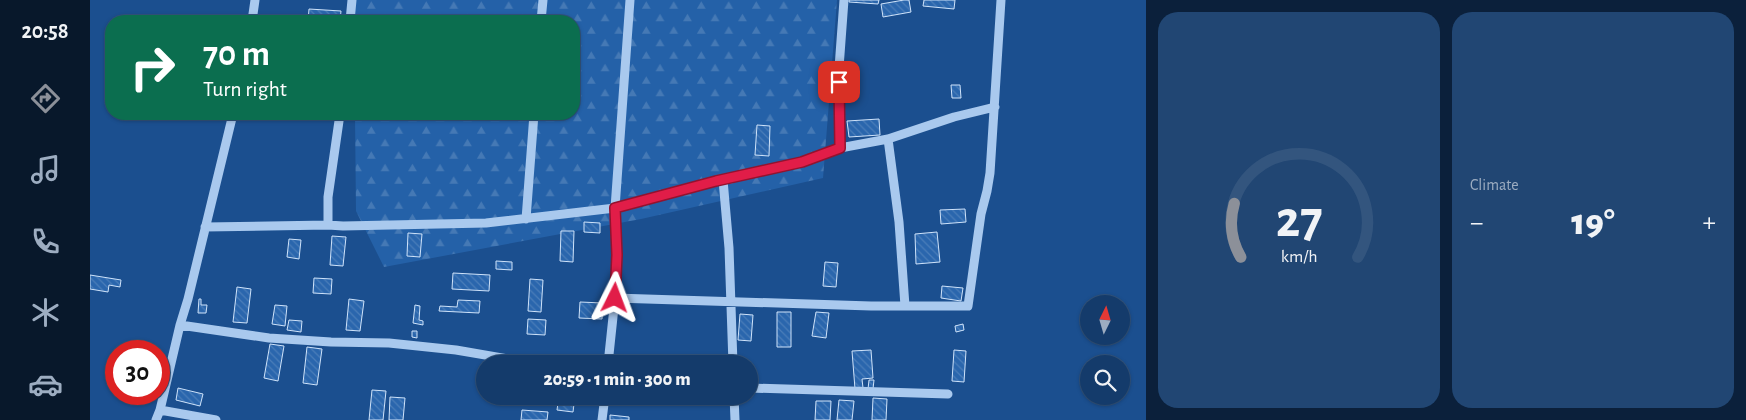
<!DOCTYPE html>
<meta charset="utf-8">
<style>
:root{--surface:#143b6b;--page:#214673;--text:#f1f3f6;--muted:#9dadc1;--line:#33557e;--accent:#8c9099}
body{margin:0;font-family:"Alegreya Sans",sans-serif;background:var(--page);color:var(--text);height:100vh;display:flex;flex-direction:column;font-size:19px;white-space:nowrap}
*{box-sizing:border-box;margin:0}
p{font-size:16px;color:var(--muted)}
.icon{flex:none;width:28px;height:28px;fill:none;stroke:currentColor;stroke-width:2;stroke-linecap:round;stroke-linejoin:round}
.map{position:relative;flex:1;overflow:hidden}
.details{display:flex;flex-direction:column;gap:12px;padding:12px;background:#0b203b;width:600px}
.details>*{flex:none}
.top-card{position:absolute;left:15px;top:15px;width:475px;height:105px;border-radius:20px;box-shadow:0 1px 4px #0004,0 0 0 1px var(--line);background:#0b6e4f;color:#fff;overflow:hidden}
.needle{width:32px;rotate:5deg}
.buttons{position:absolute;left:990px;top:295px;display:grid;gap:10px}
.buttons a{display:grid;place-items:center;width:50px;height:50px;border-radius:50%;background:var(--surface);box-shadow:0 1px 4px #0004,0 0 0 1px var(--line);font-size:25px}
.speed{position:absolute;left:15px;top:340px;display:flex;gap:10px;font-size:25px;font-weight:700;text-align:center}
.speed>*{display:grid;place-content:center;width:65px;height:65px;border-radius:50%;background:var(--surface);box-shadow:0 1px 4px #0004,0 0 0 1px var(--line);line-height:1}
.speed .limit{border:8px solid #d22;background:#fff;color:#111}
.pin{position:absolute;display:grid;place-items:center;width:42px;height:42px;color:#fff;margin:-21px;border-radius:10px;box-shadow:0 2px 8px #0006}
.me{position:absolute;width:55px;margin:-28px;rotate:3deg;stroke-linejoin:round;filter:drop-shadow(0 0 4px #0008)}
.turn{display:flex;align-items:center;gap:18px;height:105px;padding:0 15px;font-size:22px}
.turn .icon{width:65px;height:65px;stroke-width:2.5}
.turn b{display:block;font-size:35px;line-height:42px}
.big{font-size:38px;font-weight:800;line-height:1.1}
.details .card{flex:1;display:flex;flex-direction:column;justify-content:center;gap:8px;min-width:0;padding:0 18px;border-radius:20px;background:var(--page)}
.details .dial{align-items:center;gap:0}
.dial svg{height:130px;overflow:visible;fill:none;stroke:var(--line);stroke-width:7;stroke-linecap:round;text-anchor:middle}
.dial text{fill:var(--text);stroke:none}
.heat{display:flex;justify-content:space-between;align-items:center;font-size:28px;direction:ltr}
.details .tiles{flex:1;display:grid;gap:12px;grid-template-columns:repeat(2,1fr)}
.trip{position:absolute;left:386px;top:355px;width:282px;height:50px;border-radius:25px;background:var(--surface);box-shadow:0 1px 4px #0004,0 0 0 1px var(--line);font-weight:800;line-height:50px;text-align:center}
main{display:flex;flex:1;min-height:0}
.dock{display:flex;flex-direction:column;width:90px;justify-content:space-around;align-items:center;background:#08182b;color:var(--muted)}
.dock .icon{width:35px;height:35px}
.dock .selected{color:var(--accent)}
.dock b{font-size:22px;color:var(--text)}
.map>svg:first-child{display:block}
.forest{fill:url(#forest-firs)}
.building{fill:url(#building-back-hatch);stroke:#cfe3fa}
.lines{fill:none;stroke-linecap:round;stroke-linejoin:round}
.minor{stroke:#a9c9ee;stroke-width:9}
.route-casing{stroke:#92132f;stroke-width:12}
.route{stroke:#e11d48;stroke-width:9}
</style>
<main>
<nav class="dock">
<b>20:58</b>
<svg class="icon selected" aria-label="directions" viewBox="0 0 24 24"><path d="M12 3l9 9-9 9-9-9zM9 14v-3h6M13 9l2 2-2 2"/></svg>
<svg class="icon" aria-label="music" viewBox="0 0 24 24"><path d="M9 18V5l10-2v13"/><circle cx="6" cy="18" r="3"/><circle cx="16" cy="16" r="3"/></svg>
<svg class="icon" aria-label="phone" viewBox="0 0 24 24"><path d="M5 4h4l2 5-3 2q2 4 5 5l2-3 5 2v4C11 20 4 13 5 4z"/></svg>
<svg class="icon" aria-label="climate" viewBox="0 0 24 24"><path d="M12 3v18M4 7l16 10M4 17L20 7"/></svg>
<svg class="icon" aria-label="car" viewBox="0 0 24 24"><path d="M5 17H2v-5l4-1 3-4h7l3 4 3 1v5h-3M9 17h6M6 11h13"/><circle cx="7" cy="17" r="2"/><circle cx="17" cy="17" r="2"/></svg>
</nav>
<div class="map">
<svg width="1056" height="420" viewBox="0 0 1056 420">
<defs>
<pattern id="forest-firs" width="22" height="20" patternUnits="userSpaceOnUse" patternTransform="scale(1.25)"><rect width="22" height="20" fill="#2461a8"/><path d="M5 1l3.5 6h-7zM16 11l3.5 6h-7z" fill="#4579b5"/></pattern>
<pattern id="building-back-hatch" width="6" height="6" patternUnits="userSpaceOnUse" patternTransform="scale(1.25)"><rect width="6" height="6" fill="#2a66ad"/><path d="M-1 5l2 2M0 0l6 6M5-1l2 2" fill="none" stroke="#4a7db9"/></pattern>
</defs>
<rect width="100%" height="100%" fill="#1b4f8f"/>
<path class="forest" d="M263,0H747L733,178L551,219L294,267L266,211L265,114H484V21H264Z"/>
<path class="building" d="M759,0H789L788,4L759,2Z
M814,0H819L821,12L793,17L791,4Z
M834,0H865L864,9L833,6Z
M219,9L251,11L250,21H218Z
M861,85H870L871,98H862Z
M789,119L790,135L759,137L757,121Z
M667,125L680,126L679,156L665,155Z
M875,209L876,222L851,224L850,210Z
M494,222L510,223V233L494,232Z
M471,231H484L483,262L470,261Z
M847,232L850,262L826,264L825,234Z
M318,233L332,234L330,257L317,256Z
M242,236L256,237L253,266L240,265Z
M199,239L211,240L209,259L197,257Z
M406,261L422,262V270L406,269Z
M735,262L748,263L746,287L733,286Z
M363,273L400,275L399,291L362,289Z
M0,275L31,280L30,287L19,285L18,292L0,289Z
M224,278L242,279L241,294L223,293Z
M440,279L453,280L451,312L438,311Z
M852,286L873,288L871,301L851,298Z
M147,287L161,289L157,323L143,322Z
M109,299H111V305H117L116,313H108Z
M259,299L274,301L270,331L256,330Z
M368,300L390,301L389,313L349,311L350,306L367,307Z
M490,302L513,303L512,319L489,318Z
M185,305L197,306L195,326L182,324Z
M325,305L330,306L329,320L333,321V325L323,323Z
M687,312H701V347H687Z
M726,312L739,313L736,338L722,336Z
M650,314L663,315L661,341L648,340Z
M438,319L456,320L455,335L437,334Z
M199,320L212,321L211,332L197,330Z
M873,324L874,330L866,332L865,326Z
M322,331H327V338L322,337Z
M180,344L194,346L188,381L174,378Z
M217,347L232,349L227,385L213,383Z
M781,350L783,378L772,379L773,388L765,389L762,351Z
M864,350L876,351L874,382L862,381Z
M394,370L395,396L406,397L393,396Z
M779,380H784L783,389H778Z
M88,388L113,394L110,406L86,400Z
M282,390L296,391L293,420H279Z
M429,396H444L443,402L428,400Z
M469,396H485L483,412L467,410Z
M300,397L315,398L313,420H299Z
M783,398L797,399L796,420H782Z
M749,400L764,401L762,420H747Z
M726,401H741L740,420H725Z
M432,410L458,412L457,420H431Z
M520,415L539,417V420H520Z"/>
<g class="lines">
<path class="minor" d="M162,21L165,0
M260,21L262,0
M451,21L453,0
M250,114L238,197V225L253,226L396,223L525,208L626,181L712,162L750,148L749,68L754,0
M798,139L809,222L815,306
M750,148L798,139L864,117L905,107
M633,180L639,248L643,364
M436,219L444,114
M115,227L238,225
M525,298L781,306H878L891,214L897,191L900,173L911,0
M90,325L179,338L241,342L299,343L366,350L448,364
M518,364L525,298L527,255L525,208L540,0
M660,388L858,394
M644,396L645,420
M70,410L126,420
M66,420L70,410L90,325L98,299L143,114
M512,420L515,396"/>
</g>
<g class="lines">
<g class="route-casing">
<path id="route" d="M525,298L527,255L525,208L626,181L712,162L750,148L749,82"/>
</g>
<use href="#route" class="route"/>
</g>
</svg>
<div class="buttons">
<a><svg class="needle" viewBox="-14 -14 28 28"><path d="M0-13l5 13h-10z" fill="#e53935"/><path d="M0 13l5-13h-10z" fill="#9dadc1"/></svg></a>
<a><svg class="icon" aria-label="search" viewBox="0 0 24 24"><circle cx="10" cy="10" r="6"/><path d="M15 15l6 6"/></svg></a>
</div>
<div class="speed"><div class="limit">30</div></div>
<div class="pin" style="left:749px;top:82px;background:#d93025"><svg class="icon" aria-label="arrive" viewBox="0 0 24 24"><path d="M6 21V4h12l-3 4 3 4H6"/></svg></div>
<svg class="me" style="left:525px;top:298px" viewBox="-20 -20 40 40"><path d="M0-17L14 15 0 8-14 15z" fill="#e11d48" stroke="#fff" stroke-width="4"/></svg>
<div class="trip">20:59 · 1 min · 300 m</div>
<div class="top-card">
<div class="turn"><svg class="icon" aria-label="right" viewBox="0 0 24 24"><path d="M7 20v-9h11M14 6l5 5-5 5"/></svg><div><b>70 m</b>Turn right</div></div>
</div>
</div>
<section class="details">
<div class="tiles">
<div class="card dial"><svg viewBox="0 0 100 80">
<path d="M14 69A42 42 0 1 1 86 69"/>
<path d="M14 69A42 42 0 0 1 10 36" stroke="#8c9099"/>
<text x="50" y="56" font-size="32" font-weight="700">27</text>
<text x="50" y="72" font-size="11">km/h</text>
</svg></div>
<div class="card"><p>Climate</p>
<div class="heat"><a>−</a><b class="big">19°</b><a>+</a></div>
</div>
</div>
</section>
</main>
